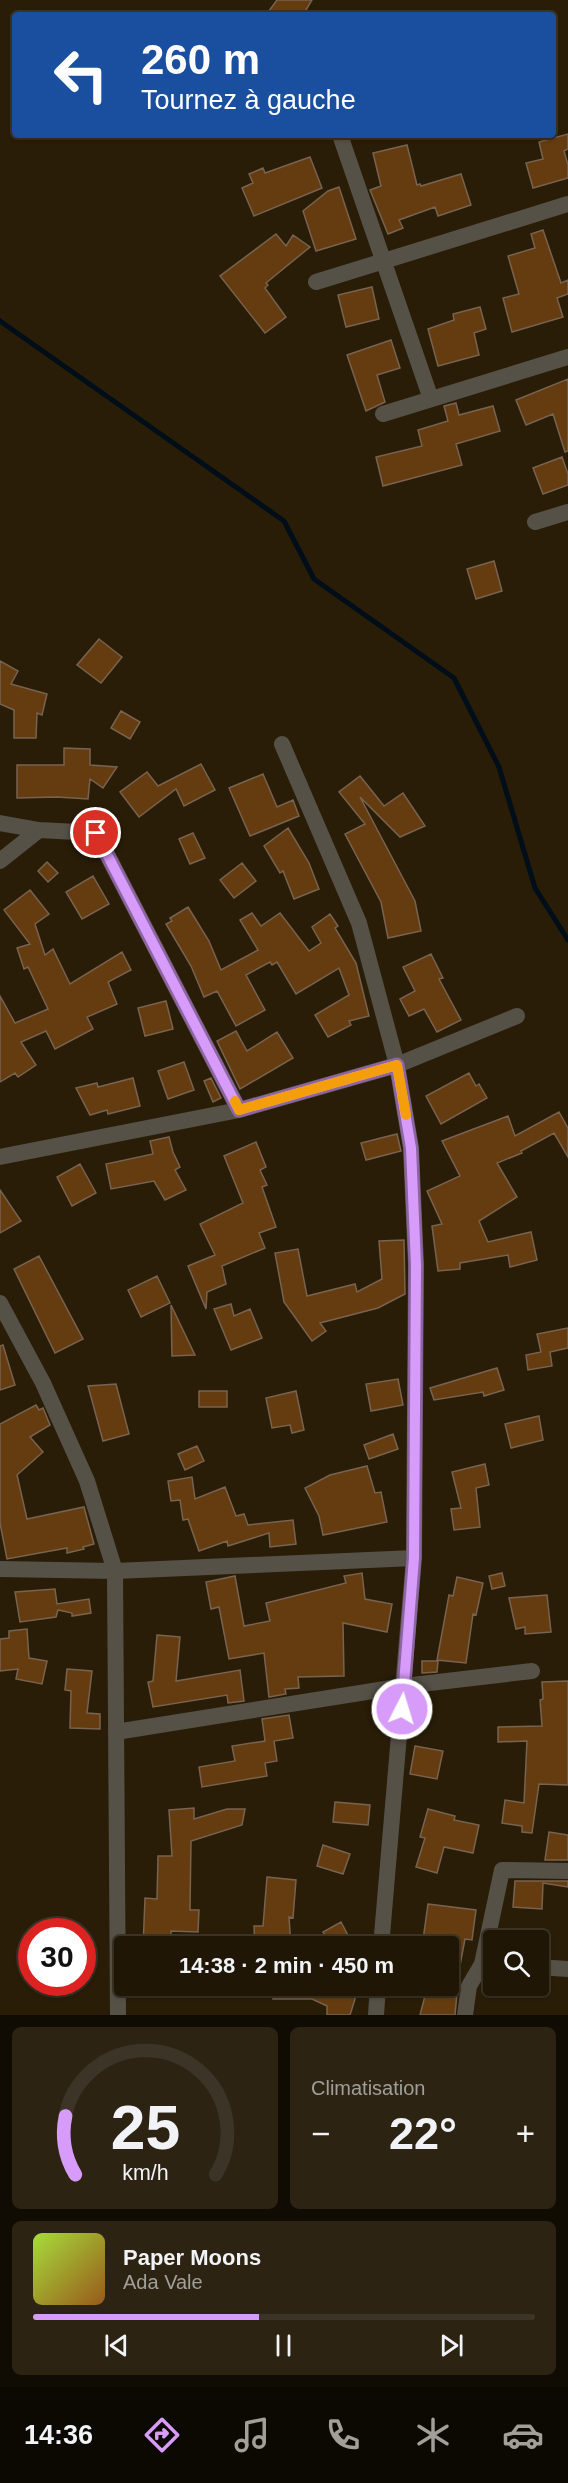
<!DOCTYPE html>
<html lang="fr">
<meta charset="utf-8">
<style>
:root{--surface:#1f1605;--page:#2c2313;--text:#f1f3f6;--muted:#a19f9a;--line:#3c3527;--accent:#d79bf9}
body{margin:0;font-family:Helvetica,sans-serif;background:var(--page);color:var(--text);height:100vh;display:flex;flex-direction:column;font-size:22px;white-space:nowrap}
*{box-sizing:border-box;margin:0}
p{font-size:20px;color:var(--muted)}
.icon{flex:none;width:33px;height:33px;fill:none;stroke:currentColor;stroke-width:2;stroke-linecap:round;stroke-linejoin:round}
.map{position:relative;height:2015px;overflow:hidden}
.details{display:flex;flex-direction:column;gap:12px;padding:12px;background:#110c03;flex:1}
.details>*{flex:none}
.guide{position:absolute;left:12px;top:12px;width:544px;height:126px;border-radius:6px;box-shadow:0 2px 4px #0004,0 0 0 2px var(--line);background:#1a4fa0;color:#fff;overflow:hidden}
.buttons{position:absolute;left:483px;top:1930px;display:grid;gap:12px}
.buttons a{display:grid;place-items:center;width:66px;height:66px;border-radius:6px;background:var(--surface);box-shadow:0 2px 4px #0004,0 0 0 2px var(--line);font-size:30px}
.speed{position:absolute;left:18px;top:1918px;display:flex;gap:12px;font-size:30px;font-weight:700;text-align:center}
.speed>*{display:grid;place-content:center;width:78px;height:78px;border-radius:50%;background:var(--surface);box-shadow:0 2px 4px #0004,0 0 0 2px var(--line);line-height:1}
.speed .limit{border:9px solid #d22;background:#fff;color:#111}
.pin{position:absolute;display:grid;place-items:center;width:51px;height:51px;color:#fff;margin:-26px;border:3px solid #fff;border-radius:50%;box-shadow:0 2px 6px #0007}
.me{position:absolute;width:66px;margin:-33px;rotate:5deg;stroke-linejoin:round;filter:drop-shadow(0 0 4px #0008)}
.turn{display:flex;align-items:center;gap:21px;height:126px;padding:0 30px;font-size:27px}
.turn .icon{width:78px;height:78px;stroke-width:2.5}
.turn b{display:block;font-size:42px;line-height:51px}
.big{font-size:45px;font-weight:700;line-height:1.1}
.details .widget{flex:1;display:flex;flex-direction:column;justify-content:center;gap:9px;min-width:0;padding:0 21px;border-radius:9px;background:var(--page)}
.details .dial{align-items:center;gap:0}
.dial svg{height:156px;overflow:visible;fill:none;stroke:var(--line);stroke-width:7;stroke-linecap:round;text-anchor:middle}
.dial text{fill:var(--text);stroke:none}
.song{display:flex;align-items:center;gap:18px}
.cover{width:72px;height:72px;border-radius:9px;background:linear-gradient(135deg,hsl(80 70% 55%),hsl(30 70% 35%))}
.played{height:6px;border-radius:3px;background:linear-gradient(90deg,var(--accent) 45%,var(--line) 45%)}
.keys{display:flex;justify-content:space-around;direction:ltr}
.heat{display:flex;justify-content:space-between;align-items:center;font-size:33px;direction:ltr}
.details .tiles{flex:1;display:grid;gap:12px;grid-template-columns:1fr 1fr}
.widget:last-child{grid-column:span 2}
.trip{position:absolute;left:114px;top:1936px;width:345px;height:60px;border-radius:6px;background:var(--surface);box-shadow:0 2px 4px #0004,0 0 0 2px var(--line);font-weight:700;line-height:60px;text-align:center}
.tab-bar{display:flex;height:96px;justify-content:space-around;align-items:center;background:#0c0902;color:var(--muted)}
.tab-bar .icon{width:42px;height:42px}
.tab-bar .current{color:var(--accent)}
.tab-bar b{font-size:27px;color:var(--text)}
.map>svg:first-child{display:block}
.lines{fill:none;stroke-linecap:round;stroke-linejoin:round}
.stream{stroke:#000e19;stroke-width:5}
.building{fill:#653c10;stroke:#786250;stroke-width:1.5}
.minor{stroke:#565147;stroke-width:16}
.route-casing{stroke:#8c65a2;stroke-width:15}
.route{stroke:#d79bf9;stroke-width:10}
.slow{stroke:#f59e0b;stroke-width:10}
</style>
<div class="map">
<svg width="568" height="2015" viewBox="0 0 568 2015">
<rect width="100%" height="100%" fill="#291d07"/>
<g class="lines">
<path class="stream" d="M0,321L284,521L314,579L454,678L499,767L535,888L568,940"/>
</g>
<path class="building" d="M277,0H312L303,15H266Z
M568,134V149L564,151L568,165V178L533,188L526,163L543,159L539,142Z
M407,145L417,185L420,184L421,186L461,174L471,205L438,216L435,207L399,220L403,228L388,234L370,190L381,186L373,153Z
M310,157L322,188L254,216L242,188L253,183L249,174L263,168L265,173Z
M339,187L356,239L316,251L303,211L328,191Z
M543,230L561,283L568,280V294L557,298L563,317L512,332L503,298L519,294L508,256L535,248L531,234Z
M276,234L286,246L293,235L310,247L266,283L268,285L265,288L286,317L265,333L220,276Z
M372,287L379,319L346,327L338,295Z
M480,307L486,329L474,333L479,355L438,366L428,329L454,320L453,314Z
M391,340L400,368L377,375L385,402L366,411L347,355Z
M568,379V451L565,452L553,414L526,425L516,400Z
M456,403L459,415L493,406L500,431L456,444L462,465L383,486L376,457L422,446L418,430L448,421L444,406Z
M562,457L568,474V485L543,494L533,468Z
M494,561L502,591L476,599L467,569Z
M99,639L122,657L101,683L77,665Z
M0,661L18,671L11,684L47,694L42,715L37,713L36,738H14V710L0,704Z
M121,711L140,722L130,739L111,728Z
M64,748L90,749V765L117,767L103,788L90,779L88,799L57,797L17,798V765H64Z
M201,764L215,790L184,806L176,789L139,817L120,792L147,772L158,786Z
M263,774L277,807L293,800L299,816L250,836L229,788Z
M360,776L384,806L403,793L425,826L400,837L360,797L415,901L421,931L388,938L381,902L345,834L365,824L339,792Z
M288,828L309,863L319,889L294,899L283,871L280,873L264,846Z
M193,833L205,858L190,864L179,839Z
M47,862L58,873L48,882L38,871Z
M242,863L256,881L234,898L220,880Z
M93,876L109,904L82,919L66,892Z
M30,890L49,914L35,924L45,955L53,949L70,984L122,952L131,970L108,982L117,1004L87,1017L93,1029L55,1049L46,1031L21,1042L36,1065L18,1077L15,1073L0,1082V996L15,1023L48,1009L28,967L24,969L17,948L30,944L4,910Z
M188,907L209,941L221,970L258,950L240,920L252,913L261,926L280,913L309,951L321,943L312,927L330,914L338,926L335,928L356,963L369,1016L349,1021L351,1025L328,1037L315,1015L349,995L339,968L296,994L277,962L272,965L270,962L246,975L265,1010L236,1026L217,991L204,997L191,966L166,924L172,921L170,918Z
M431,954L443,978L439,979L461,1020L437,1032L424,1009L409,1016L400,999L415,991L403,967Z
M166,1001L173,1029L145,1036L138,1008Z
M236,1031L247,1051L277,1032L293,1058L240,1089L217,1041Z
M184,1062L194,1090L168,1099L158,1071Z
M469,1073L476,1086L479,1084L487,1098L441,1124L426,1096Z
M133,1078L140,1106L108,1114L107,1110L90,1115L76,1088L97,1083L98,1087Z
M211,1078L221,1098L213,1102L204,1081Z
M559,1112L568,1128V1157L554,1133L521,1151L522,1153L497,1163L517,1197L479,1221L488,1242L531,1232L537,1260L510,1267L508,1255L460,1263V1269L438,1271L432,1226L442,1224L427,1191L460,1176L442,1141L508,1116L515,1136Z
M397,1134L401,1151L366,1160L361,1143Z
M169,1137L173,1152L180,1167L175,1170L186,1190L165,1200L154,1181L111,1189L106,1164L153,1154L150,1141Z
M256,1142L266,1167L260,1170L267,1185L262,1187L276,1227L259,1233L265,1248L222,1266L226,1284L207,1292L206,1309L188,1266L215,1255L200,1224L243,1203L224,1156Z
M80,1164L96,1193L72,1206L57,1177Z
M0,1190L21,1221L0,1233Z
M404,1240L405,1294L378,1308L320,1323L326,1331L312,1341L284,1302L275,1253L298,1249L307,1296L355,1284L357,1292L382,1279L379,1241Z
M39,1256L83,1339L55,1353L14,1269Z
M157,1276L170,1303L141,1317L128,1290Z
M231,1304L234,1316L250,1309L262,1338L231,1350L214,1309Z
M171,1305L195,1355L172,1356Z
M568,1328V1348L550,1352L552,1366L528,1370L526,1355L541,1352L537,1334Z
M3,1345L15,1385L0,1390V1346Z
M497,1368L504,1390L484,1396L483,1392L434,1400L430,1388Z
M398,1379L403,1405L371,1411L366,1384Z
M116,1384L129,1434L103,1441L88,1386Z
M199,1391H227V1407H199Z
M296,1391L304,1430L292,1433L290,1425L272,1428L266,1398Z
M36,1405L39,1410L43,1408L50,1425L30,1437L43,1452L17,1475L27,1519L84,1507L94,1544L83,1547L84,1549L67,1553V1548L7,1559L0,1523V1424Z
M539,1416L543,1440L511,1448L505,1424Z
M393,1434L398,1449L369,1459L364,1445Z
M197,1446L204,1461L185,1470L178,1454Z
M485,1464L489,1485L476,1488L480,1527L454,1530L451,1509L461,1508L452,1472Z
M367,1466L375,1493L381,1492L387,1522L323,1535L319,1516L305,1488L330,1475Z
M192,1477L195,1499L225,1487L236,1516L244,1514L248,1525L293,1520L296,1544L270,1547L269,1533L228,1546L227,1541L199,1551L188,1519L183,1520L180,1500L171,1501L168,1481Z
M362,1573L365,1599L392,1604L387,1632L343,1623L344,1676L298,1677L299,1688L285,1689L286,1694L269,1697L264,1653L229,1659L219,1607L211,1609L206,1582L235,1576L244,1626L270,1621L266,1603L346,1583L344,1576Z
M502,1573L505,1586L492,1589L489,1576Z
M457,1577L483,1583L476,1615L473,1614L466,1663L437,1660L449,1595L453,1596Z
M55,1589L57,1604L89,1599L91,1613L72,1616V1613L58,1610L56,1617L20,1622L15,1592Z
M547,1595L551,1632L525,1634V1627L516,1629L509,1598Z
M27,1629L29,1658L47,1661L42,1684L16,1679L18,1669L0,1671V1639L9,1638V1631Z
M157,1635L180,1637L176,1681L240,1670L244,1701L228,1703L227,1695L153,1707L148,1682L153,1681Z
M422,1661H438L437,1672L422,1673Z
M67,1669L92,1671L87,1713L100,1714V1729L70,1728L71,1691L65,1690Z
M568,1681V1785L539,1784L532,1833L522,1832V1826L502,1823L505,1800L524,1803L527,1741L498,1742V1727L542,1726L540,1700L543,1699L542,1682Z
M289,1715L293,1738L274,1741L277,1761L265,1763L267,1776L202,1787L199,1767L235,1761L232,1746L265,1741L262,1719Z
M415,1746L443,1751L437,1779L410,1774Z
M335,1802L370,1805L368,1825L333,1822Z
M194,1808V1819L227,1809H245L242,1825L191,1841L190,1910H199L198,1932L171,1931V1947H143L145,1898L157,1899L158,1856H172L169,1810Z
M428,1809L455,1816L454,1820L479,1825L473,1853L444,1847L437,1873L416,1867L425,1838L420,1837Z
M549,1832L568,1835V1860H545Z
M323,1845L350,1854L343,1874L317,1866Z
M267,1877L296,1880L293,1918L289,1917L291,1947H255L254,1926H263Z
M515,1881H568V1887L543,1883L542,1909L513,1907Z
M428,1904L476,1910L472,1940L465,1939L456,1986H457V1993L455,2015H420L427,1988L440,1991V1986H448V1947H422Z
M341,1922L351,1941L341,1947H332L323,1932Z
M273,1986H347L353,1992L355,1999L350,2015H327V2006L312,1999H273Z"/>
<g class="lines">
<path class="minor" d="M340,135L431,399
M316,282L568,204
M383,414L568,357
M535,522L568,512
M282,744L359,923L397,1065L411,1148L416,1265L414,1558L381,1947
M0,823L39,830L96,833L239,1110
M0,861L39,830
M0,1157L239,1110L397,1065L517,1016
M0,1303L43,1383L87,1481L115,1571L118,2015
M0,1569L115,1571L414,1558
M116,1732L404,1686L532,1671
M482,1964L502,1870L568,1871
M538,1967L568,1969
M376,2015L378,1986
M465,2015L469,1986L482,1964H492"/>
</g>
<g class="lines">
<g class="route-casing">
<path id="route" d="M96,833L239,1110L397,1065L411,1148L416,1265L414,1558L402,1709"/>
</g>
<use href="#route" class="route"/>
<path class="slow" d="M235,1101L239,1110L397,1065L406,1115"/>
</g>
</svg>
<div class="buttons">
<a><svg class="icon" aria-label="search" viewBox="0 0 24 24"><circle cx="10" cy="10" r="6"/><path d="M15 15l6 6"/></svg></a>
</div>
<div class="speed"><div class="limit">30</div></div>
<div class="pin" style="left:96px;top:833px;background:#d93025"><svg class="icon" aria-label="arrive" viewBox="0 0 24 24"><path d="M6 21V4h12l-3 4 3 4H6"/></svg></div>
<svg class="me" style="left:402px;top:1709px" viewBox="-20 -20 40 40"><circle r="17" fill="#d79bf9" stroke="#fff" stroke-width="3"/><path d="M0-11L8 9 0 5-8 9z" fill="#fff"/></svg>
<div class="trip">14:38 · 2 min · 450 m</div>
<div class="guide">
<div class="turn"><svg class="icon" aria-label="left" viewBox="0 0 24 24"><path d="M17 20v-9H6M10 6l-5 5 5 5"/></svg><div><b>260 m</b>Tournez à gauche</div></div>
</div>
</div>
<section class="details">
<div class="tiles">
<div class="widget dial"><svg viewBox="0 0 100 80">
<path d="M14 69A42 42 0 1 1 86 69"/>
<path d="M14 69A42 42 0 0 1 9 39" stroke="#d79bf9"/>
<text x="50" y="56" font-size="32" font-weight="700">25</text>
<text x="50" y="72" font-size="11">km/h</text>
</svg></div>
<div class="widget"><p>Climatisation</p>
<div class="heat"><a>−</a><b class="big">22°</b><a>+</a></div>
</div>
<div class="widget">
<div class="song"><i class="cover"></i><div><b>Paper Moons</b><p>Ada Vale</p></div></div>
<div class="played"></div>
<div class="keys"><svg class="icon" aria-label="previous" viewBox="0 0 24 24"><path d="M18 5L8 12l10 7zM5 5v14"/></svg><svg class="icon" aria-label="pause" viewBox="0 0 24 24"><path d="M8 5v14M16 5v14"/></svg><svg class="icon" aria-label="next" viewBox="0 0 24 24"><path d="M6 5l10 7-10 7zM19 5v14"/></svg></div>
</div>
</div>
</section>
<nav class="tab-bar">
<b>14:36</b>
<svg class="icon current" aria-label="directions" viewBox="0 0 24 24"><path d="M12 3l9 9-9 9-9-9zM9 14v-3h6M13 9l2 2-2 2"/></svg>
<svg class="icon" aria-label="music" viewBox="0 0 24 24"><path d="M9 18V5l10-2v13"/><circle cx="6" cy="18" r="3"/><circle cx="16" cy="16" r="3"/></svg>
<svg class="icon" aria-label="phone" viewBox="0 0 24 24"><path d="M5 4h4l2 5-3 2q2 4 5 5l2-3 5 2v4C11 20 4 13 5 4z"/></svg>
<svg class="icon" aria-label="climate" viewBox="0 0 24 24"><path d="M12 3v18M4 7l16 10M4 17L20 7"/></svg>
<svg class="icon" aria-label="car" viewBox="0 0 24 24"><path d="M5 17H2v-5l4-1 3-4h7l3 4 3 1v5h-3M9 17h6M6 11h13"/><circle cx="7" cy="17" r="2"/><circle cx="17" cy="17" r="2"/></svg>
</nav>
